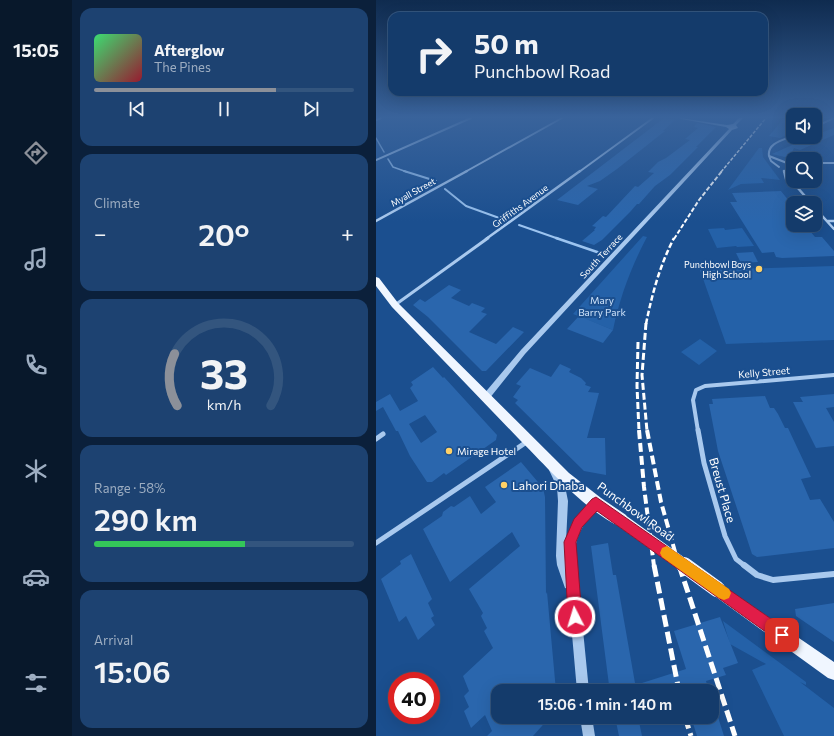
<!DOCTYPE html>
<meta charset="utf-8">
<style>
:root{--surface:#143b6b;--page:#1d4271;--text:#f1f3f6;--muted:#9dadc1;--line:#33557e;--accent:#8c9099}
body{margin:0;font-family:Commissioner,sans-serif;background:var(--page);color:var(--text);height:100vh;display:flex;flex-direction:column;font-size:15px;white-space:nowrap}
*{box-sizing:border-box;margin:0}
p{font-size:13px;color:var(--muted)}
.icon{flex:none;width:22px;height:22px;fill:none;stroke:currentColor;stroke-width:2;stroke-linecap:round;stroke-linejoin:round}
.map{position:relative;flex:1;overflow:hidden}
.panel{display:flex;flex-direction:column;gap:8px;padding:8px;background:#0b203b;width:304px}
.panel>*{flex:none}
.guide{position:absolute;left:12px;top:12px;width:380px;height:84px;border-radius:12px;box-shadow:0 4px 16px #0002,0 0 0 1px var(--line);background:#143b6b;color:var(--text);overflow:hidden}
.buttons{position:absolute;left:410px;top:108px;display:grid;gap:8px}
.buttons a{display:grid;place-items:center;width:36px;height:36px;border-radius:8px;background:var(--surface);box-shadow:0 4px 16px #0002,0 0 0 1px var(--line);font-size:20px}
.speed{position:absolute;left:12px;top:672px;display:flex;gap:8px;font-size:20px;font-weight:700;text-align:center}
.speed>*{display:grid;place-content:center;width:52px;height:52px;border-radius:50%;background:var(--surface);box-shadow:0 4px 16px #0002,0 0 0 1px var(--line);line-height:1}
.speed .limit{border:6px solid #d22;background:#fff;color:#111}
.pin{position:absolute;display:grid;place-items:center;width:34px;height:34px;color:#fff;margin:-17px;border-radius:8px;box-shadow:0 2px 6px #0006}
.me{position:absolute;width:44px;margin:-22px;rotate:355deg;stroke-linejoin:round;filter:drop-shadow(0 0 3px #0008)}
.turn{display:flex;align-items:center;gap:14px;height:84px;padding:0 20px;font-size:18px}
.turn .icon{width:52px;height:52px;stroke-width:2.5}
.turn b{display:block;font-size:28px;line-height:34px}
.big{font-size:30px;font-weight:600;line-height:1.1}
.panel .card{flex:1;display:flex;flex-direction:column;justify-content:center;gap:6px;min-width:0;padding:0 14px;border-radius:12px;background:var(--page)}
.panel .dial{align-items:center;gap:0}
.dial svg{height:104px;overflow:visible;fill:none;stroke:var(--line);stroke-width:7;stroke-linecap:round;text-anchor:middle}
.dial text{fill:var(--text);stroke:none}
.song{display:flex;align-items:center;gap:12px}
.cover{width:48px;height:48px;border-radius:6px;background:linear-gradient(135deg,hsl(140 70% 55%),hsl(350 70% 35%))}
.played{height:4px;border-radius:2px;background:linear-gradient(90deg,var(--accent) 70%,var(--line) 70%)}
.keys{display:flex;justify-content:space-around;direction:ltr}
.heat{display:flex;justify-content:space-between;align-items:center;font-size:22px;direction:ltr}
.charge{height:6px;border-radius:3px;background:linear-gradient(90deg,#34c759 58%,var(--line) 0)}
.trip{position:absolute;left:115px;top:684px;width:228px;height:40px;border-radius:12px;background:var(--surface);box-shadow:0 4px 16px #0002,0 0 0 1px var(--line);font-weight:600;line-height:40px;text-align:center}
main{display:flex;flex:1;min-height:0}
.menu{display:flex;flex-direction:column;width:72px;justify-content:space-around;align-items:center;background:#08182b;color:var(--muted)}
.menu .icon{width:28px;height:28px}
.menu .on{color:var(--accent)}
.menu b{font-size:18px;color:var(--text)}
.map>svg:first-child{display:block}
.green{fill:#2461a8}
.lines{fill:none;stroke-linecap:round;stroke-linejoin:round}
.stream-far2{stroke:#9cc4f0;stroke-width:1.5}
.stream-far1{stroke:#9cc4f0;stroke-width:2}
.stream{stroke:#9cc4f0;stroke-width:2.5}
.building{fill:#2a66ad;fill-rule:evenodd}
.minor-far5{stroke:#a9c9ee;stroke-width:2}
.minor-far4{stroke:#a9c9ee;stroke-width:2.5}
.minor-far3{stroke:#a9c9ee;stroke-width:3}
.minor-far2{stroke:#a9c9ee;stroke-width:4}
.minor-far1{stroke:#a9c9ee;stroke-width:5}
.minor{stroke:#a9c9ee;stroke-width:6}
.tertiary{fill:#a9c9ee;fill-rule:evenodd}
.primary{fill:#f0f6ff;fill-rule:evenodd}
.rail-far5{stroke:#fff;stroke-width:1.5;stroke-dasharray:3.5 1.5;stroke-linecap:butt}
.rail-far4{stroke:#fff;stroke-width:2;stroke-dasharray:4.5 2;stroke-linecap:butt}
.rail-far3{stroke:#fff;stroke-width:2.5;stroke-dasharray:5.5 2.5;stroke-linecap:butt}
.rail-far2{stroke:#fff;stroke-width:3;stroke-dasharray:7 3;stroke-linecap:butt}
.rail-far1{stroke:#fff;stroke-width:4;stroke-dasharray:9 4;stroke-linecap:butt}
.rail{stroke:#fff;stroke-width:5;stroke-dasharray:12 5;stroke-linecap:butt}
.primary-bridge-far1{stroke:#f0f6ff;stroke-width:13}
.primary-bridge{stroke:#f0f6ff;stroke-width:16}
.route{fill:#e11d48;stroke:#92132f}
.slow{fill:#f59e0b}
.poi-dot{fill:#ffd166;stroke:#1b4f8f;stroke-width:1.5}
.labels{text-anchor:middle;dominant-baseline:central;stroke-width:4;stroke-linejoin:round;paint-order:stroke}
.far-street-label{font-size:9px;fill:#fff;stroke:#1b4f8f}
.far-poi-label{font-size:9px;fill:#fff;stroke:#1b4f8f;text-anchor:end}
.park-label{font-size:10px;fill:#cfe3fa;stroke:#1b4f8f}
.street-label{font-size:10px;fill:#fff;stroke:#1b4f8f}
.poi-label{font-size:10px;fill:#fff;stroke:#1b4f8f;text-anchor:start}
.near-poi-label{font-size:12px;fill:#fff;stroke:#1b4f8f;text-anchor:start}
.near-street-label{font-size:12px;fill:#fff;stroke:#1b4f8f}
</style>
<main>
<nav class="menu">
<b>15:05</b>
<svg class="icon on" aria-label="directions" viewBox="0 0 24 24"><path d="M12 3l9 9-9 9-9-9zM9 14v-3h6M13 9l2 2-2 2"/></svg>
<svg class="icon" aria-label="music" viewBox="0 0 24 24"><path d="M9 18V5l10-2v13"/><circle cx="6" cy="18" r="3"/><circle cx="16" cy="16" r="3"/></svg>
<svg class="icon" aria-label="phone" viewBox="0 0 24 24"><path d="M5 4h4l2 5-3 2q2 4 5 5l2-3 5 2v4C11 20 4 13 5 4z"/></svg>
<svg class="icon" aria-label="climate" viewBox="0 0 24 24"><path d="M12 3v18M4 7l16 10M4 17L20 7"/></svg>
<svg class="icon" aria-label="car" viewBox="0 0 24 24"><path d="M5 17H2v-5l4-1 3-4h7l3 4 3 1v5h-3M9 17h6M6 11h13"/><circle cx="7" cy="17" r="2"/><circle cx="17" cy="17" r="2"/></svg>
<svg class="icon" aria-label="filters" viewBox="0 0 24 24"><path d="M4 7h16M4 17h16"/><circle cx="9" cy="7" r="2"/><circle cx="15" cy="17" r="2"/></svg>
</nav>
<section class="panel">
<div class="card">
<div class="song"><i class="cover"></i><div><b>Afterglow</b><p>The Pines</p></div></div>
<div class="played"></div>
<div class="keys"><svg class="icon" aria-label="previous" viewBox="0 0 24 24"><path d="M18 5L8 12l10 7zM5 5v14"/></svg><svg class="icon" aria-label="pause" viewBox="0 0 24 24"><path d="M8 5v14M16 5v14"/></svg><svg class="icon" aria-label="next" viewBox="0 0 24 24"><path d="M6 5l10 7-10 7zM19 5v14"/></svg></div>
</div>
<div class="card"><p>Climate</p>
<div class="heat"><a>−</a><b class="big">20°</b><a>+</a></div>
</div>
<div class="card dial"><svg viewBox="0 0 100 80">
<path d="M14 69A42 42 0 1 1 86 69"/>
<path d="M14 69A42 42 0 0 1 12 29" stroke="#8c9099"/>
<text x="50" y="56" font-size="32" font-weight="700">33</text>
<text x="50" y="72" font-size="11">km/h</text>
</svg></div>
<div class="card"><p>Range · 58%</p><b class="big">290 km</b><div class="charge"></div></div>
<div class="card"><p>Arrival</p><b class="big">15:06</b></div>
</section>
<div class="map">
<svg width="458" height="736" viewBox="0 0 458 736">
<rect width="100%" height="100%" fill="#1b4f8f"/>
<path class="green" d="M383,148H386L387,157L404,180L385,178L388,183L365,184L352,190Z
M348,228L349,230L366,228L378,246L361,247L360,246L341,248L332,229Z
M267,236L271,237C255,267 244,297 237,330L197,314Z
M458,266V340L350,344L324,270Z
M324,339L341,351L323,365L305,352Z
M347,621L430,682V685L424,682L458,708V736H408L376,670L390,664L354,644Z"/>
<g class="lines">
<path class="stream-far2" d="M0,138L8,152
M12,159L17,167L31,172"/>
<path class="stream-far1" d="M28,171L60,181
M69,189L90,206L126,219
M143,225L183,239"/>
<path class="stream" d="M180,238L224,253"/>
</g>
<path class="building" d="M288,118L299,120L287,131H289L241,169L224,181L211,186L222,189L202,205L181,200Z
M407,119L417,121L413,130L417,131V132L404,138L393,136Z
M321,123L340,127L320,147H322L294,175L279,186L263,204H261L254,212L226,240L218,245L206,241L219,230H218L220,227L216,226L227,216L230,217L259,186L262,187L278,173L272,172L282,162L290,158L314,140L309,139L322,128L318,127Z
M458,128V135L424,150L418,148L413,158L396,154L423,142L421,141L439,137V135Z
M405,191L417,206V225H429L439,237H446L458,251V256L406,258L400,257L398,252L386,253L354,202H361L356,193Z
M377,252L382,262L365,263L360,253Z
M73,285L85,290L75,298L93,306L96,303L109,308L105,312L111,314L93,332L120,344L137,327L148,332L110,371H106L52,317L37,305L44,299L49,302Z
M203,316L237,330L227,343L191,329Z
M184,364L195,369L193,372L205,378L210,383L209,385L215,387L212,392L223,393L211,438H229L230,475L208,471L139,403L142,400L137,397L145,386L140,384L154,368L175,377Z
M57,367L67,378L68,377L121,435L120,440L70,475L68,473L56,482H51L34,456L22,431H20L7,407L0,411V402L14,394L24,411L42,401L34,388L37,385L35,382ZM49,415L61,432L45,443L33,424Z
M458,394V407L450,408L458,422V446L440,448L417,402H427L424,397Z
M389,396L394,408H398L402,414L409,428H412L435,477L425,479L434,500L444,499L458,522V548L381,557L376,554L342,451L333,404H337L336,399Z
M145,462L167,488L169,497L170,594L171,592L180,691H122V717H174L157,736H111L116,731L109,715L95,728L88,711L93,707L88,696L93,691L87,676L117,648L108,631L111,628L105,616L107,613L93,589L144,546L136,532L74,582L47,529L66,516L67,512L75,506L78,507L94,496L105,514L120,502L109,487Z
M232,543L237,575H240L259,683L238,688L233,685L215,546Z
M35,554L56,599L52,603L58,616L55,618L59,625L42,640L30,616L23,622L5,579L25,564L24,561Z
M458,603V642L420,616L419,609Z
M344,617L362,663L347,668L350,675L330,681L333,691H311L310,689L302,691H267L266,683L310,669L298,631Z
M239,717H262L266,736H243Z
M315,717H342L348,736H321Z"/>
<g class="lines">
<path class="minor-far5" d="M0,120L5,118
M439,127L458,118
M393,156C391,143 407,140 417,136
M0,160L95,118
M439,163H458
M403,167L395,161L393,156L411,163
M89,172L186,118
M203,172L277,118
M408,172L417,164
M415,172L417,168"/>
<path class="minor-far4" d="M408,171L410,179L421,187L435,203
M415,171L414,173L417,179
M439,208L458,229
M0,221L91,171
M451,221H458
M110,239L204,171"/>
<path class="minor-far3" d="M19,305L112,238"/>
<path class="minor-far2" d="M322,431L317,400L320,390L329,386L458,375"/>
<path class="minor-far1" d="M322,430L328,463L349,536L360,559L369,566
M0,439L7,434
M0,543L152,441"/>
<path class="minor" d="M368,565L381,575L397,580L458,574"/>
<path class="tertiary" d="M304,118L351,125L357,124L363,118H367L360,125L362,128L356,130L149,354L113,399L110,400L107,399L106,397L107,395L145,350L353,129L350,127L305,119Z
M177,466L180,467L189,486L192,501L190,542C194,529 207,504 220,498L223,500L225,503C222,508 218,512 214,516C206,526 201,536 199,549L213,691H201L192,589L189,588L181,565L180,556L182,501L181,487L173,470L174,467Z
M204,717H216L219,736H207Z"/>
<path class="primary" d="M0,277L3,278L22,303L193,473L225,498L250,515L252,520L250,525L245,527C210,512 169,465 142,438C100,394 58,351 16,307L0,286Z
M341,582L458,662V680L452,678L336,594L334,589L336,584Z"/>
<path class="rail-far5" d="M345,172L390,118"/>
<path class="rail-far4" d="M298,239L323,200L346,171"/>
<path class="rail-far3" d="M270,324C276,294 284,265 298,238"/>
<path class="rail-far2" d="M270,323L266,375L271,431
M262,342L261,386L263,431"/>
<path class="rail-far1" d="M263,430L268,487L278,566
M271,430L285,502L303,566"/>
<path class="rail" d="M278,565L303,691
M303,565L359,736
M309,717L315,736"/>
<path class="primary-bridge-far1" d="M245,520L309,566"/>
<path class="primary-bridge" d="M308,565L341,589"/>
</g>
<linearGradient id="sky" x2="0" y2="1"><stop stop-color="#0f2b4f"/><stop offset="0.53" stop-color="#39639b"/><stop offset="1" stop-color="#39639b" stop-opacity="0"/></linearGradient>
<rect width="458" height="221" fill="url(#sky)"/>
<path class="route" d="M220,497L411,630L413,635L411,640L406,642L401,640L221,511L206,527L200,542L206,617L204,622L199,624L194,622L192,617L188,542L198,519L216,499Z"/>
<path class="slow" d="M291,546L353,589L355,593L353,598L348,600L343,598L286,557L284,553L286,548Z"/>
<g class="poi-dot">
<circle cx="383" cy="269" r="4"/>
<circle cx="73" cy="451" r="4"/>
<circle cx="128" cy="485" r="4"/>
</g>
<g class="labels">
<g class="far-street-label">
<text transform="translate(37 192) rotate(-29)">Myall Street</text>
<text transform="translate(144 206) rotate(-36)">Griffiths Avenue</text>
<text transform="translate(225 256) rotate(-47)">South Terrace</text>
</g>
<g class="far-poi-label">
<text x="375" y="264">Punchbowl Boys<tspan x="375" dy="10">High School</tspan></text>
</g>
<g class="park-label">
<text x="226" y="300">Mary<tspan x="226" dy="12">Barry Park</tspan></text>
</g>
<g class="street-label">
<text transform="translate(388 372) rotate(-5)">Kelly Street</text>
</g>
<g class="poi-label">
<text x="81" y="451">Mirage Hotel</text>
</g>
<g class="near-poi-label">
<text x="136" y="485">Lahori Dhaba</text>
</g>
<g class="near-street-label">
<text transform="translate(347 490) rotate(74)">Breust Place</text>
<text transform="translate(260 511) rotate(36)">Punchbowl Road</text>
</g>
</g>
</svg>
<div class="buttons">
<a><svg class="icon" aria-label="sound" viewBox="0 0 24 24"><path d="M4 9h4l5-4v14l-5-4H4zM17 9q2 3 0 6"/></svg></a>
<a><svg class="icon" aria-label="search" viewBox="0 0 24 24"><circle cx="10" cy="10" r="6"/><path d="M15 15l6 6"/></svg></a>
<a><svg class="icon" aria-label="layers" viewBox="0 0 24 24"><path d="M12 4l9 5-9 5-9-5zM3 14l9 5 9-5"/></svg></a>
</div>
<div class="speed"><div class="limit">40</div></div>
<div class="pin" style="left:406px;top:635px;background:#d93025"><svg class="icon" aria-label="arrive" viewBox="0 0 24 24"><path d="M6 21V4h12l-3 4 3 4H6"/></svg></div>
<svg class="me" style="left:199px;top:617px" viewBox="-20 -20 40 40"><circle r="17" fill="#e11d48" stroke="#fff" stroke-width="3"/><path d="M0-11L8 9 0 5-8 9z" fill="#fff"/></svg>
<div class="trip">15:06 · 1 min · 140 m</div>
<div class="guide">
<div class="turn"><svg class="icon" aria-label="right" viewBox="0 0 24 24"><path d="M7 20v-9h11M14 6l5 5-5 5"/></svg><div><b>50 m</b>Punchbowl Road</div></div>
</div>
</div>
</main>
